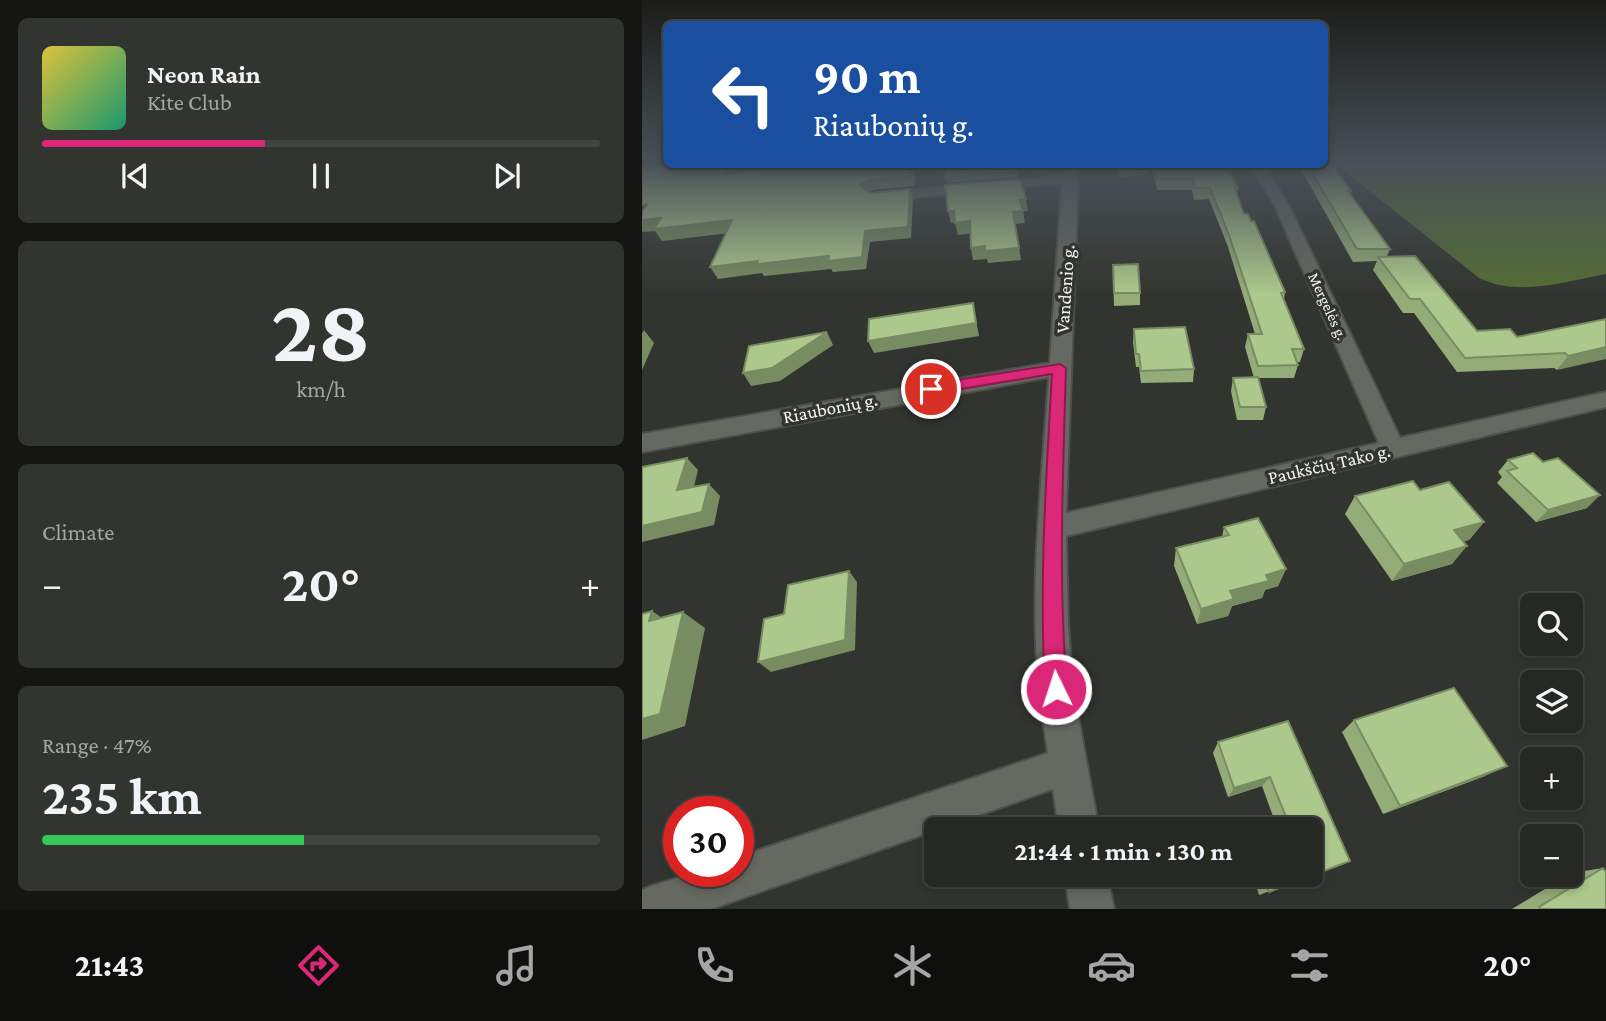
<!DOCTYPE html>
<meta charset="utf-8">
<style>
:root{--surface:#262823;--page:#323430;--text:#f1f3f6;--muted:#a4a6a6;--line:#424441;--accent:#db2777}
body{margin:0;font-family:"Crimson Pro",serif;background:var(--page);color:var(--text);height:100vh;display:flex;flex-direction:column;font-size:26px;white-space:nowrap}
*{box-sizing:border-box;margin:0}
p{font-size:23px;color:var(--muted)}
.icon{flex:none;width:38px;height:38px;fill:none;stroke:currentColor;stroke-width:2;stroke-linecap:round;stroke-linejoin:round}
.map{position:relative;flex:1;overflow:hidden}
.side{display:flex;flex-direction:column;gap:18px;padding:18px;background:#151613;width:642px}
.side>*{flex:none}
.top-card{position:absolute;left:21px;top:21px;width:665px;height:147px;border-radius:10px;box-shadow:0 4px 10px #0003,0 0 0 2px var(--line);background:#1a4fa0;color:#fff;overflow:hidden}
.buttons{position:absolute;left:878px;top:593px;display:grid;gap:14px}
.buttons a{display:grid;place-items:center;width:63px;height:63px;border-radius:10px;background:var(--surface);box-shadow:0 4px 10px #0003,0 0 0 2px var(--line);font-size:35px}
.speed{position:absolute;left:21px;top:796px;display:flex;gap:14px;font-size:35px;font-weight:700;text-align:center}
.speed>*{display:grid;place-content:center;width:91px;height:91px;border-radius:50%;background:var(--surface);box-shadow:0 4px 10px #0003,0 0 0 2px var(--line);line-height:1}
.speed .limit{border:10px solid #d22;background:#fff;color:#111}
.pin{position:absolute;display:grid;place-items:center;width:60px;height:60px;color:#fff;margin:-30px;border:4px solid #fff;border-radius:50%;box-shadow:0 2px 7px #0007}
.me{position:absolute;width:77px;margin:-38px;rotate:356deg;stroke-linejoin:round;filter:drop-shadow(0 0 5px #0008)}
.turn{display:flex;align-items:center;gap:24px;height:147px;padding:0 35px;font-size:32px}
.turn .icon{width:91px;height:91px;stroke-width:2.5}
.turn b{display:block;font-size:49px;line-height:60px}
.big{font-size:52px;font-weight:700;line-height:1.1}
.side .card{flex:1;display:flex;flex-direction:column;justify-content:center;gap:10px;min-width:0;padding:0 24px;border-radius:10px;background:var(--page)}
.side .dial{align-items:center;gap:0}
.dial b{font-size:91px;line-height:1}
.song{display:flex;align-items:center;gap:21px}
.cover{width:84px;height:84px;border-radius:10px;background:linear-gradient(135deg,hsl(50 70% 55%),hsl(160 70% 35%))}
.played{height:7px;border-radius:4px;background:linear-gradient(90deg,var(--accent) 40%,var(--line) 40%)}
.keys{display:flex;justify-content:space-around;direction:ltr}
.heat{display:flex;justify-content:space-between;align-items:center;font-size:38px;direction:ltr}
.charge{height:10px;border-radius:5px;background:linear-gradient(90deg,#34c759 47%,var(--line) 0)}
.trip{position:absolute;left:282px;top:817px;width:399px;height:70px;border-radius:10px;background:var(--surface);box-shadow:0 4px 10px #0003,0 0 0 2px var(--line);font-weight:700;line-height:70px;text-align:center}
.tabs{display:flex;height:112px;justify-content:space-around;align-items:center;background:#0f100e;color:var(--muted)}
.tabs .icon{width:49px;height:49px}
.tabs .active{color:var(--accent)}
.tabs b{font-size:32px;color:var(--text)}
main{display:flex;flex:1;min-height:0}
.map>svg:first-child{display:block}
.forest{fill:#546d35}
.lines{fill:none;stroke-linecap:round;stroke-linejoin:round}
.street-casing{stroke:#4e514b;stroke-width:4}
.street{fill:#666962;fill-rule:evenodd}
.wall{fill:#94ac78}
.shaded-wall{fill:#788c62}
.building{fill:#acc88c;stroke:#788c62;stroke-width:2}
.route{fill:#db2777;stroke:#8e194d;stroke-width:2}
.labels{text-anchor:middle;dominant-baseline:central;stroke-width:7;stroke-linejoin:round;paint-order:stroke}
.far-street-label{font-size:16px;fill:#f3f5f1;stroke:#32352f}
.street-label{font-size:19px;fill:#f3f5f1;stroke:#32352f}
</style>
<main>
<section class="side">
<div class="card">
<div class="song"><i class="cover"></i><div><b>Neon Rain</b><p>Kite Club</p></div></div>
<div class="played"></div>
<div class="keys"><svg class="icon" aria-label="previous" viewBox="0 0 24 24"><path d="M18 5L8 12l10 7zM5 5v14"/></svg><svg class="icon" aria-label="pause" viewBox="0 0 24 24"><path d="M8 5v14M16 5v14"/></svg><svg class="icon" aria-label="next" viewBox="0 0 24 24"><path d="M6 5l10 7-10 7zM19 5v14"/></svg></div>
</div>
<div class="card dial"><b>28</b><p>km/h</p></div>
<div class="card"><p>Climate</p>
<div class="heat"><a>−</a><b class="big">20°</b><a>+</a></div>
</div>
<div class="card"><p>Range · 47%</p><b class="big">235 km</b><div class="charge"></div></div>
</section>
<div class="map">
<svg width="964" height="909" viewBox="0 0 964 909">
<rect width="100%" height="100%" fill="#32352f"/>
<path class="forest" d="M696,166H964V274C921,282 877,297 837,278Z"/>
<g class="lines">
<g class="street-casing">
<path id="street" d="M422,166H434L436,178L424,513L737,443L632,204L609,166H622L646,204L758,438L964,392V407L424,536L426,625L431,689L457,830H417L411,789L69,909H0V890L7,887L54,872H96V857L406,753C403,732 399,710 397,689C387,586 400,480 407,377L0,452V434L408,363L420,183L238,201L231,197L238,193L421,175Z
M423,875H465L472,909H428Z"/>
</g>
<use href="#street" class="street"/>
</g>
<path class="wall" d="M510,166H579L596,188L595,195L602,214L643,292L642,299L662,349L658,362H655L656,365L652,378H616L624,407L621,420H595L589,391L591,378H612L603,347L606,334H613L586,247L567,199L552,200L550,190H515Z
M657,166H692L709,191L708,195L748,249L745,256L835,331L875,337L964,319L915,370L912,368L815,372L772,313H761L731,270L735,261L711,262Z
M471,265L498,293V305L472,306Z
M492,329L552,369L551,382L499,383L497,367H494L491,342Z
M866,460L945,508L894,522L855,483L860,477L856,472Z
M778,490L842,522L827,540L821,541L810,564L750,581L703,514L713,496Z
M582,527L644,569L636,586L623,590L620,598L590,606L586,616L555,624L532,566L534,548L580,537Z
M712,720L843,776L741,814L700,732Z
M646,721L708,861L617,895L611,875H668V830H636L620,786L586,797L571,753L576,742Z
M961,868L964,909H870L926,875H929L930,873Z"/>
<path class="shaded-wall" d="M85,166H93L94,168L87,185L81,174Z
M270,166H274L272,186L231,190L222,196L218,185L227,180Z
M488,166H507V174L477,178V168Z
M375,171L376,177L305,183L303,178Z
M268,189L271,200L269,238L228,242L224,269L191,272L189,269L122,276L120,273L76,279L68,267Z
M384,199L386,211H380L378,200Z
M306,211H312L314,222L309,223Z
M381,211L383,223L373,224L371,212Z
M19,218L90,220L96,232L20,241L13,231L1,232L0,231V220Z
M328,221L331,233L316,235L313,223Z
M343,246L377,248L379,260L346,263L345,259L331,260L329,248Z
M331,303L337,336L232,353L226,341Z
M2,330L12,343L0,370V334Z
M185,332L191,345L138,381L109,386L101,373Z
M964,347V359L915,370L926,356Z
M45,458L56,470L48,503L35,490Z
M67,484L78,496L72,525L0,542V526Z
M958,495L945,508L894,522L906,510Z
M842,522L827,540L797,548L812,530Z
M825,546L810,564L750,581L762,564Z
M644,569L636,586L623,590L620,598L590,606L586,616L555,624L559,609L588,591L624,575Z
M207,571L215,582L213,650L129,672L116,662Z
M10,611L33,627L7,621Z
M41,612L63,628L43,726L0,740V719Z
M865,766L843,776L741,814L758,806Z
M628,777L620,786L586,797L592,788Z"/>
<path class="building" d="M7,166H85L81,174L165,166H270L269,176L227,180L218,185L228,193L268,189L266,227L223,231L220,257L186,261L187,256L115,264L116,261L68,267L90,220L12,229L19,218L0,220V212L5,204L0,205V167Z
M302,166H374L375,171L303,178Z
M513,166H579L584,173H587L596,188H593L602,214H606L609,221H612L643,292L639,293L662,349H650L656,365L616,366L606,334H620L587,235L568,188H553L551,179H515Z
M666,166H692L709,191H706L748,249H715Z
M378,179L384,199L378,200L381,211L371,212L377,248L343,251V246L329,248L328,221L313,223L312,211H306L303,185Z
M773,256L835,331L868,329L875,337L964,319V347L926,356L923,353L823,358L778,299H768L736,257Z
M496,264L498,293H472L471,265Z
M331,303L334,323L226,341L227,319Z
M543,327L552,369L499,371L497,354H494L492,329Z
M185,332L130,368L101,373L107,346Z
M616,377L624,407H598L591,378Z
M891,453L901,462L916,458L958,495L906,510L865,471L875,468L866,460Z
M45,458L35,490L67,484L60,512L0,526V467Z
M771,481L778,490L807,482L842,522L812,530L825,546L762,564L713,496Z
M616,518L644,569L624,575L627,581L588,591L592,599L559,609L534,548L587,535L582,527Z
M207,571L203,640L116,662L122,619L142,614L146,585Z
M10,611L7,621L41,612L18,714L0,719V614Z
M812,688L865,766L758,806L712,720Z
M646,721L708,861L627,892L621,875H668V830H641L648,827L628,777L592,788L576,742Z
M961,868L964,872V909H899L897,907Z"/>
<linearGradient id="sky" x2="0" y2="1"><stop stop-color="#1c1d1a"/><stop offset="0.56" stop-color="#495158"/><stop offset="1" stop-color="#495158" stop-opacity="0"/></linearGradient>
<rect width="964" height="294" fill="url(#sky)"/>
<path class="route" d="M418,364L424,368C421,475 416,582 425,689L422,697L414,700L407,697L403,689C397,583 404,479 410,374L289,394L281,389L289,384Z"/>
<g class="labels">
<g class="far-street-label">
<text transform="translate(686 306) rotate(65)">Mergelės g.</text>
</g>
<g class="street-label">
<text transform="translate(423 289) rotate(-86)">Vandenio g.</text>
<text transform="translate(188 408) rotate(-11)">Riaubonių g.</text>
<text transform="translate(687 464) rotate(-13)">Paukščių Tako g.</text>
</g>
</g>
</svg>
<div class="buttons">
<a><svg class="icon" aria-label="search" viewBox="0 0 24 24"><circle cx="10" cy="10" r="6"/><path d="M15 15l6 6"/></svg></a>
<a><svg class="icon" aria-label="layers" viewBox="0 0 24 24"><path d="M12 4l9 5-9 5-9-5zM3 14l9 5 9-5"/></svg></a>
<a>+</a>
<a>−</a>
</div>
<div class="speed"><div class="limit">30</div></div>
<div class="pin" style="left:289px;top:389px;background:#d93025"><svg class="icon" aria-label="arrive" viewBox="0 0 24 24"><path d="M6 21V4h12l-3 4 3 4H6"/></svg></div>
<svg class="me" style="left:414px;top:689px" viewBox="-20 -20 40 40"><circle r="17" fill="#db2777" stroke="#fff" stroke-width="3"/><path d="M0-11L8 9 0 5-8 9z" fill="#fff"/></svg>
<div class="trip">21:44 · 1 min · 130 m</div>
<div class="top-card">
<div class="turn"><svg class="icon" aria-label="left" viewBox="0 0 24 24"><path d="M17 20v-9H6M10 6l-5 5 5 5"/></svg><div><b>90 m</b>Riaubonių g.</div></div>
</div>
</div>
</main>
<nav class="tabs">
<b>21:43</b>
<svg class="icon active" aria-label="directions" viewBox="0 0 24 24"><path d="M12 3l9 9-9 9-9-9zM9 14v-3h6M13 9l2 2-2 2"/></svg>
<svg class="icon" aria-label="music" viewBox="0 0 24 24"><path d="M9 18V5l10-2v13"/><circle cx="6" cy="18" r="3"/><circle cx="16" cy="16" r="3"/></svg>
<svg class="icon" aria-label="phone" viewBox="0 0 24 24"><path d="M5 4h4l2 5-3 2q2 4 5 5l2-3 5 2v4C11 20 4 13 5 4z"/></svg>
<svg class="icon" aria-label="climate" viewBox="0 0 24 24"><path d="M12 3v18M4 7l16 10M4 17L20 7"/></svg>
<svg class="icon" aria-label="car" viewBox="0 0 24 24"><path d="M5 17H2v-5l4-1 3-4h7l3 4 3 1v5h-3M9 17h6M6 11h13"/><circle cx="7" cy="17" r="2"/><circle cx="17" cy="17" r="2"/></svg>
<svg class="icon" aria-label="filters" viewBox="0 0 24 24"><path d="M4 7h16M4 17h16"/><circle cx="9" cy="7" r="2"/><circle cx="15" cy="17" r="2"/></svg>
<b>20°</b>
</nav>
